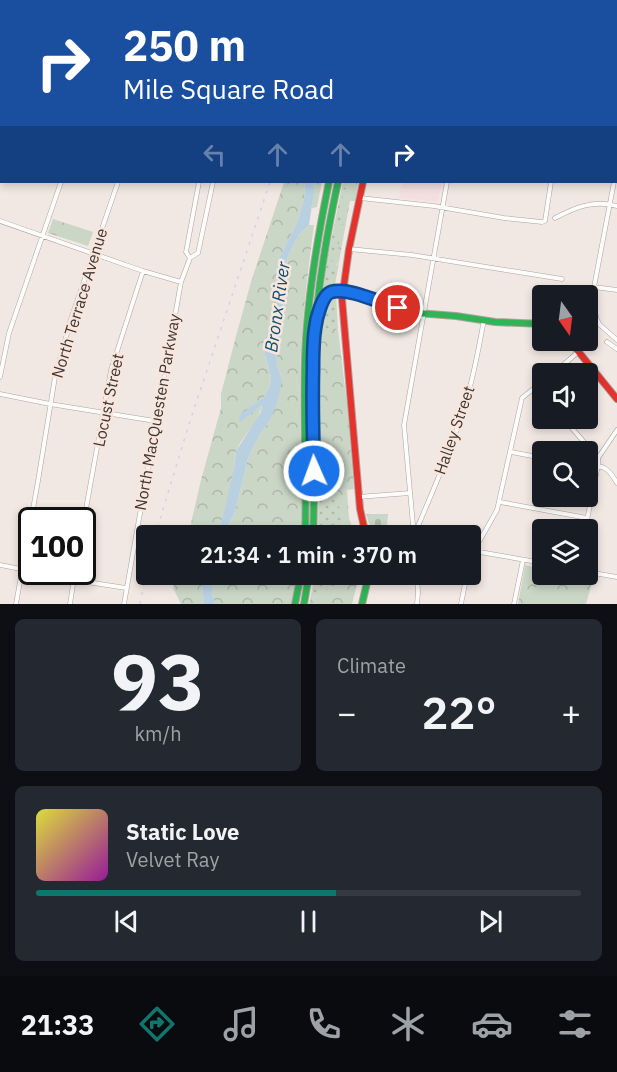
<!DOCTYPE html>
<meta charset="utf-8">
<style>
:root{--surface:#171b24;--page:#242831;--text:#f1f3f6;--muted:#9ea1a6;--line:#363941;--accent:#0f766e}
body{margin:0;font-family:"IBM Plex Sans",sans-serif;background:var(--page);color:var(--text);height:100vh;display:flex;flex-direction:column;font-size:22px;white-space:nowrap}
*{box-sizing:border-box;margin:0}
p{font-size:20px;color:var(--muted)}
.icon{flex:none;width:33px;height:33px;fill:none;stroke:currentColor;stroke-width:2;stroke-linecap:round;stroke-linejoin:round}
.map{position:relative;height:604px;overflow:hidden}
.side{display:flex;flex-direction:column;gap:15px;padding:15px;background:#0d0f14;flex:1}
.side>*{flex:none}
.top-card{position:absolute;left:0px;top:0px;width:618px;height:183px;box-shadow:0 3px 9px #0003;background:#1a4fa0;color:#fff;overflow:hidden}
.needle{width:39px;rotate:166deg}
.buttons{position:absolute;left:532px;top:285px;display:grid;gap:12px}
.buttons a{display:grid;place-items:center;width:66px;height:66px;border-radius:6px;background:var(--surface);box-shadow:0 3px 9px #0003;font-size:30px}
.speed{position:absolute;left:18px;top:507px;display:flex;gap:12px;font-size:30px;font-weight:700;text-align:center}
.speed>*{display:grid;place-content:center;width:78px;height:78px;border-radius:50%;background:var(--surface);box-shadow:0 3px 9px #0003;line-height:1}
.speed .limit{border:3px solid #111;border-radius:9px;background:#fff;color:#111}
.pin{position:absolute;display:grid;place-items:center;width:51px;height:51px;color:#fff;margin:-26px;border:3px solid #fff;border-radius:50%;box-shadow:0 2px 6px #0007}
.me{position:absolute;width:66px;margin:-33px;rotate:358deg;stroke-linejoin:round;filter:drop-shadow(0 0 4px #0008)}
.turn{display:flex;align-items:center;gap:21px;height:126px;padding:0 24px;font-size:27px}
.turn .icon{width:78px;height:78px;stroke-width:2.5}
.turn b{display:block;font-size:42px;line-height:51px}
.lanes{display:flex;align-items:center;height:57px;padding:0 24px;background:#0003;justify-content:center;gap:30px;direction:ltr}
.lanes .off{opacity:.35}
.big{font-size:45px;font-weight:600;line-height:1.1}
.side .card{flex:1;display:flex;flex-direction:column;justify-content:center;gap:9px;min-width:0;padding:0 21px;border-radius:9px;background:var(--page)}
.side .dial{align-items:center;gap:0}
.dial b{font-size:78px;line-height:1}
.song{display:flex;align-items:center;gap:18px}
.cover{width:72px;height:72px;border-radius:9px;background:linear-gradient(135deg,hsl(60 70% 55%),hsl(300 70% 35%))}
.played{height:6px;border-radius:3px;background:linear-gradient(90deg,var(--accent) 55%,var(--line) 55%)}
.keys{display:flex;justify-content:space-around;direction:ltr}
.heat{display:flex;justify-content:space-between;align-items:center;font-size:33px;direction:ltr}
.side .tiles{flex:1;display:grid;gap:15px;grid-template-columns:1fr 1fr}
.card:last-child{grid-column:span 2}
.trip{position:absolute;left:136px;top:525px;width:345px;height:60px;border-radius:6px;background:var(--surface);box-shadow:0 3px 9px #0003;font-weight:600;line-height:60px;text-align:center}
.menu{display:flex;height:96px;justify-content:space-around;align-items:center;background:#090b0e;color:var(--muted)}
.menu .icon{width:42px;height:42px}
.menu .current{color:var(--accent)}
.menu b{font-size:27px;color:var(--text)}
.map>svg:first-child{display:block}
.education{fill:#f3dfe0}
.grass{fill:url(#grass-dots)}
.forest{fill:url(#forest-crowns)}
.cemetery{fill:url(#cemetery-stones)}
.garden{fill:#cad6c6}
.water{fill:#b9d0e0}
.lines{fill:none;stroke-linecap:round;stroke-linejoin:round}
.street-casing{stroke:#aaa39f;stroke-width:5}
.fast-casing{stroke:#aaa39f;stroke-width:8}
.slow-casing{stroke:#aaa39f;stroke-width:8}
.jam-casing{stroke:#aaa39f;stroke-width:8}
.street{stroke:#fdfcfb;stroke-width:4}
.fast{stroke:#30b455;stroke-width:6}
.slow{stroke:#ff9f0a;stroke-width:6}
.jam{stroke:#e5322d;stroke-width:6}
.rail{stroke:#d8d4d3;stroke-width:1.5;stroke-dasharray:3 6;stroke-linecap:butt}
.route-casing{stroke:#114b97;stroke-width:15}
.route{stroke:#1a73e8;stroke-width:10}
.labels{text-anchor:middle;dominant-baseline:central;stroke-width:5;stroke-linejoin:round;paint-order:stroke}
.street-label{font-size:16px;fill:#3d3633;stroke:#f8e6dd}
.water-label{font-size:18px;font-style:italic;fill:#125073;stroke:#f8e6dd}
</style>
<div class="map">
<svg width="617" height="604" viewBox="0 0 617 604">
<defs>
<pattern id="grass-dots" width="8" height="8" patternUnits="userSpaceOnUse" patternTransform="scale(1.5)"><rect width="8" height="8" fill="#cad6c6"/><path d="M2 2h.1M6 6h.1" fill="none" stroke="#aeb8ab" stroke-width="1.8" stroke-linecap="round"/></pattern>
<pattern id="forest-crowns" width="20" height="18" patternUnits="userSpaceOnUse" patternTransform="scale(1.5)"><rect width="20" height="18" fill="#cad6c6"/><path d="M2 6a3 3 0 1 1 6 0M12 15a3 3 0 1 1 6 0" fill="none" stroke="#aeb8ab"/></pattern>
<pattern id="cemetery-stones" width="16" height="16" patternUnits="userSpaceOnUse" patternTransform="scale(1.5)"><rect width="16" height="16" fill="#cad6c6"/><path d="M2 7V4a2 2 0 0 1 4 0v3zM10 15v-3a2 2 0 0 1 4 0v3z" fill="#aeb8ab"/></pattern>
</defs>
<rect width="100%" height="100%" fill="#f2e8e3"/>
<path class="education" d="M403,182H442L438,202L399,198L401,186H402Z"/>
<path class="grass" d="M343,182H351L343,192L344,221L336,266L339,262L335,285L340,286L339,289C331,290 327,292 322,298L328,255Z
M336,295L338,330L331,326L321,341L324,304L326,299Z
M319,440L337,488L338,494L337,503C347,516 347,523 335,535L318,536Z
M315,575H359L358,580L325,589L310,600Z"/>
<path class="forest" d="M284,182H307L305,185L304,199L297,223L278,260L276,270V305L265,340V356L271,377L270,386L264,397L240,415L241,421L262,404C260,422 244,433 237,449C234,455 235,462 234,468C232,484 224,524 214,535L188,536L201,480L221,408V394L236,336L251,282Z
M313,182H322L317,207L312,208Z
M351,182H358L355,201H350L339,262L334,266L332,263L334,253L339,247V240L337,236V232L344,221L338,214L343,192Z
M53,219L93,232L88,246L48,233Z
M309,225H314C307,277 301,328 300,380C299,432 303,484 301,535L224,536L235,512L248,458L260,434L269,422L282,379L277,365L276,343L279,328L285,315V304L286,299L283,274L288,256L298,236Z
M331,326L338,330L347,404L354,489L347,490L349,518L354,532L347,535H335C347,523 347,516 336,503L338,494L337,488L319,440L321,341Z
M525,565L543,569V574L571,575L593,579L586,604H518Z
M177,575H202L201,578L204,604H181L173,588Z
M212,575H297L291,604H215L212,594Z
M358,580L352,604H309L310,600L325,589Z"/>
<path class="cemetery" d="M366,514H388L386,535H373Z"/>
<path class="garden" d="M73,226L92,232L89,242L69,236Z
M536,586L577,592L583,598L582,604H534Z"/>
<path class="water" d="M307,182H313L314,192L309,225L298,236L288,256L283,274L286,299L285,304V315L279,328L276,343L277,365L282,379L281,386L276,406L269,422L260,434L248,458L235,512L224,535H214L218,531L225,509L234,468L236,451L261,412L262,405L240,422L239,415L264,397L270,386L271,377L265,355V340L276,305V270L278,260L297,223L304,199L305,185Z
M202,575H212V594L215,604H204L201,578Z"/>
<g class="lines">
<g class="street-casing">
<path id="street" d="M558,0L563,2
M122,2V0
M177,2L178,0
M245,2V0
M259,2V0
M292,2L293,0
M613,2V0
M0,99L2,105
M616,126H617
M616,170L617,167
M614,182L594,287L593,305L597,320L600,325L617,340
M360,198L434,206L504,218L542,222L545,221L551,182
M555,218C576,207 593,200 617,206
M0,221L143,271L181,282
M349,249L412,255L562,279
M190,258L186,252L199,182
M594,287L617,290
M607,342L617,349
M553,374L578,352
M0,377L9,333L61,182
M0,394L50,404L155,421
M563,418L598,458
M511,452L543,458
M588,465C604,465 609,469 617,483
M358,497L410,493
M500,502L587,518
M585,530L598,465V458L617,430
M82,531L111,370L143,271
M415,533C432,493 450,453 463,411C473,382 478,351 484,320
M414,536L404,425L447,182
M474,551L543,563
M471,556L497,510L522,398L543,381
M0,565L21,569
M588,572L617,577
M74,580L126,588
M16,604L38,481L55,377L71,319L118,182
M70,604L75,572
M124,604L181,282L190,258L198,253L213,182
M417,604L418,593L417,574
M461,604L467,574
M514,604L523,560"/>
</g>
<g class="fast-casing">
<path id="fast" d="M402,2L403,0
M0,35H2
M0,149L2,143
M343,292H351L417,313L456,316L495,322L543,324
M305,536C307,477 303,417 305,358C307,299 317,240 329,182
M313,536C316,478 311,420 313,363C315,302 325,242 338,182
M295,604L301,574
M304,604L309,574
M362,604L369,574"/>
</g>
<g class="slow-casing">
<path id="slow" d="M40,0V2
M276,0L281,2
M484,0V2
M377,2L378,0"/>
</g>
<g class="jam-casing">
<path id="jam" d="M387,0V2
M363,182L349,249L342,299L360,509L366,536
M319,313C324,298 326,293 343,292
M569,340L617,399"/>
</g>
<use href="#street" class="street"/>
<use href="#fast" class="fast"/>
<use href="#slow" class="slow"/>
<use href="#jam" class="jam"/>
<path class="rail" d="M337,2L338,0
M155,536L189,424L270,182
M140,604L147,570"/>
</g>
<g class="lines">
<g class="route-casing">
<path id="route" d="M314,471C313,437 312,404 313,370C313,356 313,342 315,329C316,319 322,295 331,292C349,287 380,303 398,308"/>
</g>
<use href="#route" class="route"/>
</g>
<g class="labels">
<g class="street-label">
<text transform="translate(79 303) rotate(-73)">North Terrace Avenue</text>
<text transform="translate(108 400) rotate(-78)">Locust Street</text>
<text transform="translate(157 412) rotate(-80)">North MacQuesten Parkway</text>
<text transform="translate(454 430) rotate(-71)">Halley Street</text>
</g>
<g class="water-label">
<text transform="translate(277 307) rotate(-82)">Bronx River</text>
</g>
</g>
</svg>
<div class="buttons">
<a><svg class="needle" viewBox="-14 -14 28 28"><path d="M0-13l5 13h-10z" fill="#e53935"/><path d="M0 13l5-13h-10z" fill="#9ea1a6"/></svg></a>
<a><svg class="icon" aria-label="sound" viewBox="0 0 24 24"><path d="M4 9h4l5-4v14l-5-4H4zM17 9q2 3 0 6"/></svg></a>
<a><svg class="icon" aria-label="search" viewBox="0 0 24 24"><circle cx="10" cy="10" r="6"/><path d="M15 15l6 6"/></svg></a>
<a><svg class="icon" aria-label="layers" viewBox="0 0 24 24"><path d="M12 4l9 5-9 5-9-5zM3 14l9 5 9-5"/></svg></a>
</div>
<div class="speed"><div class="limit">100</div></div>
<div class="pin" style="left:398px;top:308px;background:#d93025"><svg class="icon" aria-label="arrive" viewBox="0 0 24 24"><path d="M6 21V4h12l-3 4 3 4H6"/></svg></div>
<svg class="me" style="left:314px;top:471px" viewBox="-20 -20 40 40"><circle r="17" fill="#1a73e8" stroke="#fff" stroke-width="3"/><path d="M0-11L8 9 0 5-8 9z" fill="#fff"/></svg>
<div class="trip">21:34 · 1 min · 370 m</div>
<div class="top-card">
<div class="turn"><svg class="icon" aria-label="right" viewBox="0 0 24 24"><path d="M7 20v-9h11M14 6l5 5-5 5"/></svg><div><b>250 m</b>Mile Square Road</div></div>
<div class="lanes"><svg class="icon off" aria-label="left" viewBox="0 0 24 24"><path d="M17 20v-9H6M10 6l-5 5 5 5"/></svg><svg class="icon off" aria-label="ahead" viewBox="0 0 24 24"><path d="M12 20V5M6 11l6-6 6 6"/></svg><svg class="icon off" aria-label="ahead" viewBox="0 0 24 24"><path d="M12 20V5M6 11l6-6 6 6"/></svg><svg class="icon" aria-label="right" viewBox="0 0 24 24"><path d="M7 20v-9h11M14 6l5 5-5 5"/></svg></div>
</div>
</div>
<section class="side">
<div class="tiles">
<div class="card dial"><b>93</b><p>km/h</p></div>
<div class="card"><p>Climate</p>
<div class="heat"><a>−</a><b class="big">22°</b><a>+</a></div>
</div>
<div class="card">
<div class="song"><i class="cover"></i><div><b>Static Love</b><p>Velvet Ray</p></div></div>
<div class="played"></div>
<div class="keys"><svg class="icon" aria-label="previous" viewBox="0 0 24 24"><path d="M18 5L8 12l10 7zM5 5v14"/></svg><svg class="icon" aria-label="pause" viewBox="0 0 24 24"><path d="M8 5v14M16 5v14"/></svg><svg class="icon" aria-label="next" viewBox="0 0 24 24"><path d="M6 5l10 7-10 7zM19 5v14"/></svg></div>
</div>
</div>
</section>
<nav class="menu">
<b>21:33</b>
<svg class="icon current" aria-label="directions" viewBox="0 0 24 24"><path d="M12 3l9 9-9 9-9-9zM9 14v-3h6M13 9l2 2-2 2"/></svg>
<svg class="icon" aria-label="music" viewBox="0 0 24 24"><path d="M9 18V5l10-2v13"/><circle cx="6" cy="18" r="3"/><circle cx="16" cy="16" r="3"/></svg>
<svg class="icon" aria-label="phone" viewBox="0 0 24 24"><path d="M5 4h4l2 5-3 2q2 4 5 5l2-3 5 2v4C11 20 4 13 5 4z"/></svg>
<svg class="icon" aria-label="climate" viewBox="0 0 24 24"><path d="M12 3v18M4 7l16 10M4 17L20 7"/></svg>
<svg class="icon" aria-label="car" viewBox="0 0 24 24"><path d="M5 17H2v-5l4-1 3-4h7l3 4 3 1v5h-3M9 17h6M6 11h13"/><circle cx="7" cy="17" r="2"/><circle cx="17" cy="17" r="2"/></svg>
<svg class="icon" aria-label="filters" viewBox="0 0 24 24"><path d="M4 7h16M4 17h16"/><circle cx="9" cy="7" r="2"/><circle cx="15" cy="17" r="2"/></svg>
</nav>
